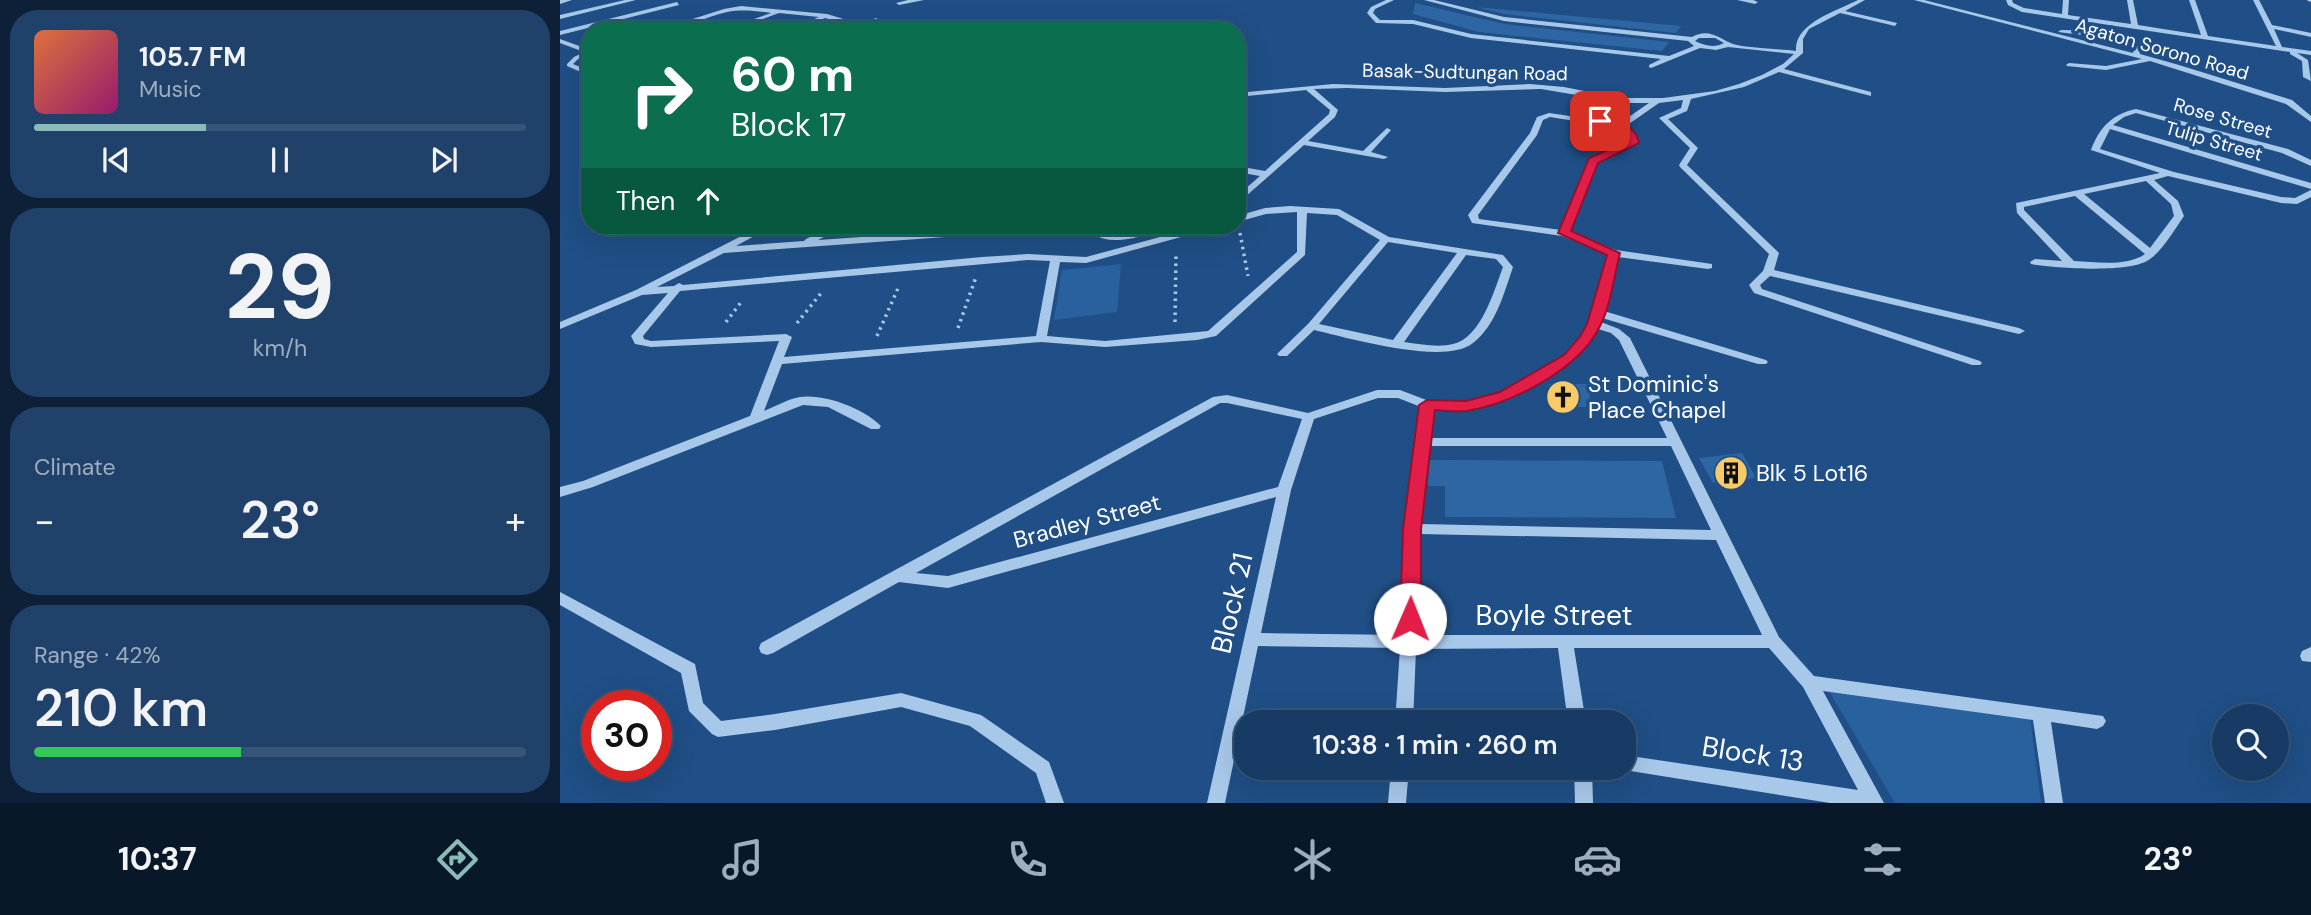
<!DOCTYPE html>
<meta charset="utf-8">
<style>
:root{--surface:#173b64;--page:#20426a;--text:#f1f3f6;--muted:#9eadbf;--line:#365578;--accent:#8bbbb9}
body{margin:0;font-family:"DM Sans",sans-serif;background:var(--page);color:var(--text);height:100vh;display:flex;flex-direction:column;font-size:26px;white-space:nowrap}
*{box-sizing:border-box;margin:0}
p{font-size:23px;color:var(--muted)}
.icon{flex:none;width:38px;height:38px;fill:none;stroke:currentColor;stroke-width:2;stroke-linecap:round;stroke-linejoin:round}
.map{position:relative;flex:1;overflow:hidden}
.details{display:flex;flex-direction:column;gap:10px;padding:10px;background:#0d2037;width:560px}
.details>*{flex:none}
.top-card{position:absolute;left:21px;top:21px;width:665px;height:214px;border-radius:28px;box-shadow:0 7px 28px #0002,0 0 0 2px var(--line);background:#0b6e4f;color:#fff;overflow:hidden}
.controls{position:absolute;left:1652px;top:704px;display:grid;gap:14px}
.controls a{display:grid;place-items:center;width:77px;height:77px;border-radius:50%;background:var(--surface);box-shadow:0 7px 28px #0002,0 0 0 2px var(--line);font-size:35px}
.speed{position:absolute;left:21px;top:690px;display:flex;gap:14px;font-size:35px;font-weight:700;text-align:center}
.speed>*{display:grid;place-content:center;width:91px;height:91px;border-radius:50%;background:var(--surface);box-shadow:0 7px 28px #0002,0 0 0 2px var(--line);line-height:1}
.speed .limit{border:10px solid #d22;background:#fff;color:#111}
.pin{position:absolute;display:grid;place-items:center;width:60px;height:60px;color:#fff;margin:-30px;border-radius:14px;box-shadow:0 4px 10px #0006}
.me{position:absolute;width:77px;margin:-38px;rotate:1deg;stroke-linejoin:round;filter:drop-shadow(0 0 5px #0008)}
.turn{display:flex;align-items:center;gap:24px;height:147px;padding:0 35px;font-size:32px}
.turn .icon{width:91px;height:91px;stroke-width:2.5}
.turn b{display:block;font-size:49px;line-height:60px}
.then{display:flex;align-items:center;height:66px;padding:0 35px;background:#0003;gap:14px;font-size:26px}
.big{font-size:52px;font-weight:600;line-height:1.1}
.details .tile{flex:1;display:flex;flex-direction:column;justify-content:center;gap:10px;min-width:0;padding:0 24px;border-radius:28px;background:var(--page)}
.details .dial{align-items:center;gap:0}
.dial b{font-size:91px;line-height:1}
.song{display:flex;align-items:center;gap:21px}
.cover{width:84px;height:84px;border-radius:10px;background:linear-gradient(135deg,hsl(20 70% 55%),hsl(320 70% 35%))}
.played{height:7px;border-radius:4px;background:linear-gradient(90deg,var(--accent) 35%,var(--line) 35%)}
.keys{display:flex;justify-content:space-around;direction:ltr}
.heat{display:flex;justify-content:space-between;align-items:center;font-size:38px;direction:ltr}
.charge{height:10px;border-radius:5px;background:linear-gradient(90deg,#34c759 42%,var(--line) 0)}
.trip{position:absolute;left:674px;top:710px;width:402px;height:70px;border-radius:28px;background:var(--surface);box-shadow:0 7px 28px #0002,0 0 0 2px var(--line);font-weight:600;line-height:70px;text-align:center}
.tab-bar{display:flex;height:112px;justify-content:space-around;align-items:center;background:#091828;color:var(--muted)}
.tab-bar .icon{width:49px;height:49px}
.tab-bar .on{color:var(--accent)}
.tab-bar b{font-size:32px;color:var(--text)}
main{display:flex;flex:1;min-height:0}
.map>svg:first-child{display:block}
.green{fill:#29619e}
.building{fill:#2e66a3}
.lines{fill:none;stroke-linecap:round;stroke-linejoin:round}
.path{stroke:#a8c8ea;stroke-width:3.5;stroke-dasharray:2.5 4.5;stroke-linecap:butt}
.minor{fill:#a8c8ea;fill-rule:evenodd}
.route{fill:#e11d48;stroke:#92132f;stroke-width:2}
.labels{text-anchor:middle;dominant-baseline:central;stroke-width:7;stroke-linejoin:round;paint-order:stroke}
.far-street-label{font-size:19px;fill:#fff;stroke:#1f4f86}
.poi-label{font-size:23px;fill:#fff;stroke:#1f4f86;text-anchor:start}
.street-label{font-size:23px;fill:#fff;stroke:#1f4f86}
.near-street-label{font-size:28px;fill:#fff;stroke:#1f4f86}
</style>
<main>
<section class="details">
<div class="tile">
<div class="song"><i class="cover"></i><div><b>105.7 FM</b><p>Music</p></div></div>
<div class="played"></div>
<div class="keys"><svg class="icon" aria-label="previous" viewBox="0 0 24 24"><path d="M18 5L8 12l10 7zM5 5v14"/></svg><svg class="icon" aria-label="pause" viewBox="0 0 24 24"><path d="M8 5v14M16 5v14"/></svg><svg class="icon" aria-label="next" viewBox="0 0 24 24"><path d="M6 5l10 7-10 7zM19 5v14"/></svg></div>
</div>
<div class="tile dial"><b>29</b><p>km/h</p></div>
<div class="tile"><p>Climate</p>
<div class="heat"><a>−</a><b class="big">23°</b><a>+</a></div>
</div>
<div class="tile"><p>Range · 42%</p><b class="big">210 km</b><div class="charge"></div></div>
</section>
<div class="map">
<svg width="1751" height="803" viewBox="0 0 1751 803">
<rect width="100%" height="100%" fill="#1f4f86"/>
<path class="green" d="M561,264L557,312L494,320L502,270Z
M1269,691L1470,717L1481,803H1335Z"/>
<path class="building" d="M855,3L944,24L1109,42L1102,51L919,32L853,14Z
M916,7L970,12L1121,26L1116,33L944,14Z
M989,384H1027L1032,407H991Z
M1182,453L1196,478L1153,483L1139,458Z
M869,460L1102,461L1116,518L885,517V486H868Z"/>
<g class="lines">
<path class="path" d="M680,233L688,276
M166,322L182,301
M615,322L616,254
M237,323L262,292
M398,328L416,277
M317,336L339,286"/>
<path class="minor" d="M0,0H12L0,4Z
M65,0H76L0,19V15Z
M348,0H364L339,5L336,3Z
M826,0H834L815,9L813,13L820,20H853L911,34L1109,56L1134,46L1128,41L944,21L864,0H874L944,17L1132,37C1149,27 1160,39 1173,44C1186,48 1221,49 1236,51C1234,23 1277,11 1298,0H1305L1285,11L1337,23L1335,26L1280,13L1249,29L1243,39V53L1224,69L1311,92V96L1219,72L1184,87L1131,99L1127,111L1108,119L1138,148L1127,165L1217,251L1219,253L1214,270L1459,328L1465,331L1459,334L1210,276L1200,285L1202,289L1420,361L1422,363L1420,365H1412L1194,293L1189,285L1203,271L1209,254L1120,167L1119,165L1130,148L1099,118L1121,108L1123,100L1099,103L1066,126L1075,133L1078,143L1037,162L1009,232L1056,250L1152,264V268L1148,269L1058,257L1044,311L1206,360L1208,362L1206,364H1198L1042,318L1041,322L1059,329L1070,338L1219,637L1254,676L1543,716L1546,721L1543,726L1537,729L1491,722L1503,803H1485L1473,720L1263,691L1324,803H1270L1058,769L1064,768V755L1298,790L1243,687L1209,648H1014L1026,723H1008L998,648L856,649L853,723H835L840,648L698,646L665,803H647L716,497L388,588L339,582L213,653L207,655L201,653L199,648L201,643L653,397L667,395L748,413L817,390H840L869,401L906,402L942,392L1005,356L1020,339L1029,324L1049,254L1002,236L912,223L908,215L970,133L977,117L989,113L1037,120L1058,105V102L981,89L885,92L787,88L754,89L778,110L775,117L748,141L803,151L827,128L831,130L811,152L828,157L824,159L744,145L677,204V196L700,176L677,172V166L705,171L769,114L770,110L746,90L677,97V93L773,84L885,88L970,84L1004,87L1059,98H1103L1155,91L1179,84L1202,75L1223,64L1234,54L1168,47L1156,50L1140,48L1091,68L1089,67V65L1101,59L911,38L853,24L816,23L807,13L811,7ZM1139,38H1155L1164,43C1155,48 1145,46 1135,41ZM1066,103H1089L1060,123L1045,121L1065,108ZM990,117L1059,128L1068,136L1070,142L1030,159L1001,230L919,219L918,215L977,135L983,120ZM1038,329L1051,333L1059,340L1107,438H868L873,409L906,410L950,398L1013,360L1029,343ZM818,398H838L861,407L845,529L841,635L701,633L731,490L754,419ZM660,403H667L742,419L718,487L388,576L356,573ZM867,446H1111L1151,530L861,524ZM860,534L1156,540L1202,635H857Z
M1177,0H1193L1198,2L1195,4Z
M1354,0H1364L1573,53L1574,49L1549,38L1498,32L1501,30C1529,30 1555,33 1579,47L1580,54L1619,65L1732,100L1751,116V122L1726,104L1590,61L1546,70L1507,66L1506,65L1509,63L1546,66L1582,59Z
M1446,0H1452L1453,3L1464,8L1502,14L1503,0H1509L1508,15L1571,24L1567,0H1573L1578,25L1641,35L1629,0H1635L1648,36L1716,46L1693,0H1699L1712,25L1751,33V37L1714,29L1722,47L1751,51V55L1737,53L1748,60L1751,81L1743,77L1742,61L1730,54V52L1462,12L1448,5Z
M1747,0H1751V2L1748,1Z
M117,2L119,5L0,35V31Z
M181,6L267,14L300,24L316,18L319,20L298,30H291L295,26L265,18L236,30H227L259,17L219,13L173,30H163L211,13C197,11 182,9 167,12C144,17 122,30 98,30L164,9Z
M0,39L30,50V55L18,59L13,64L30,71V76L7,66V64L14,57L24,52L0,43Z
M1576,109L1728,149L1751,160V166L1722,153L1576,113L1564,117L1553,125L1751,183V189L1550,129L1540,149L1614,172L1721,197L1735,198L1751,190V197L1737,204L1721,203L1608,176L1594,180L1618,201L1624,216C1614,230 1604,249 1590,259C1572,274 1495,268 1471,264L1470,262L1475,259L1502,261L1457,213L1456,203L1600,173L1531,150C1539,128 1552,114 1576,109ZM1586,181L1611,204L1614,216L1590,248L1524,194ZM1515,196L1585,254C1567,267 1535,262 1514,261L1464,210V207Z
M730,206L779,209L829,237L943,255L953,267C944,293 936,325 913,343C885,366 789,338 754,330L727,356H719L717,354L719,352L748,324L820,240L777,215L747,213L745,255L656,336L637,340L545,347L481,342L222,364L204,411C216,406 228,399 240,397C264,393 305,409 321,426L319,429H311L268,407L243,405L33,487L0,497V487L23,481L190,416L219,341L91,347L75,344L71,336L108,293L82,295L0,329V322L76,290L201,226H213L176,246L244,241L246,239L273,226H285L258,240L462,226H475V228L470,231L164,253L97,287L114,286L119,283L123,285L422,257L468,254L526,257L641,226H656L654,228L526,263L500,262L487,336L545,341L648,331L737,252V212L706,214L677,222V216L705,208ZM828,242L897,253L833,340L759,324ZM906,255L936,259L943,267C934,291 921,338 893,344C878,348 859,344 844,342ZM468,260L490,261L476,336L224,357L232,337L226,334L91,341L84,339L83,336L120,291Z
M593,226H608C593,235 553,246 537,236L542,233L560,235Z
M0,592L135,664L143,703L161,721L215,714L341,693L421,715L489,762L504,803H486L476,773L410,726L341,707L215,730L158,737L152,734L129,711L121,673L0,605Z
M1751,647V662L1742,661L1740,656L1742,651Z
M831,768H849L846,803H828Z
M1014,768H1032L1033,803H1015Z"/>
</g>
<path class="route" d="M1040,118C1057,123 1075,123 1079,143L1038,163L1011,231L1060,253C1054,276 1051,305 1040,326C1020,369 953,403 907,411C897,412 885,411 875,410L861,529V619L858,625L850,627L843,625L840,619L843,529L859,405L867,400L906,401L940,392L1004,355L1019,338L1027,324L1047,255L998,233L1029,158L1068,141L1063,131L1036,123L1035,121Z"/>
<defs>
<g id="church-disc" transform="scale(1.75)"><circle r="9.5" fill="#f8ca68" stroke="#1f4f86"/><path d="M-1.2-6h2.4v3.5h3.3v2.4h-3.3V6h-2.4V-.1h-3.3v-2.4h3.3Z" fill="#111"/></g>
<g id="building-disc" transform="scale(1.75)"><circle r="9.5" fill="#f8ca68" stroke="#1f4f86"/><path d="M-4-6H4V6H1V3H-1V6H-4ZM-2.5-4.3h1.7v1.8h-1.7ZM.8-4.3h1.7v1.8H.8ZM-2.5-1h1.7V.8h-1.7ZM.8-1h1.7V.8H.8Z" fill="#111"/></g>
</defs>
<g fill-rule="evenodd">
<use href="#church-disc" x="1003" y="397"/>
<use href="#building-disc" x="1171" y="473"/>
</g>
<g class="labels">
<g class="far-street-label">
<text transform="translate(1602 49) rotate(16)">Agaton Sorono Road</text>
<text transform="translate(905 72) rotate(1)">Basak-Sudtungan Road</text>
<text transform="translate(1663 118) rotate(16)">Rose Street</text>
<text transform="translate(1654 141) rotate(16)">Tulip Street</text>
</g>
<g class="poi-label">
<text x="1028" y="384">St Dominic's<tspan x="1028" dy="26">Place Chapel</tspan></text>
<text x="1196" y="473">Blk 5 Lot16</text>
</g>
<g class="street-label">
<text transform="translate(527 521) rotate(-15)">Bradley Street</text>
</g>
<g class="near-street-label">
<text transform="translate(672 603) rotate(-77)">Block 21</text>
<text x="994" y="615">Boyle Street</text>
<text transform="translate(1193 754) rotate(9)">Block 13</text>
</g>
</g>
</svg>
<div class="controls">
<a><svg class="icon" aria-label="search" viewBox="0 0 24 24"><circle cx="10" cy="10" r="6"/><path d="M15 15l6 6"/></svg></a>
</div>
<div class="speed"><div class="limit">30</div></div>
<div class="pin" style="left:1040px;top:121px;background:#d93025"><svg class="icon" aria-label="arrive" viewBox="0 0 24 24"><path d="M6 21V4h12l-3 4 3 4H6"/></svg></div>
<svg class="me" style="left:850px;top:619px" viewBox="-20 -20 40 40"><circle r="19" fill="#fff"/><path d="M0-13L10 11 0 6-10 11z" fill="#e11d48"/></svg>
<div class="trip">10:38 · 1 min · 260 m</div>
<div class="top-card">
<div class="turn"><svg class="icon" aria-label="right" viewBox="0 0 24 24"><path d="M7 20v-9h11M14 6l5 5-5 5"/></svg><div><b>60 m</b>Block 17</div></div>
<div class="then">Then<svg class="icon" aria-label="ahead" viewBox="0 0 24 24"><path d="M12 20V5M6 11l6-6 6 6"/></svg></div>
</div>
</div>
</main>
<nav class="tab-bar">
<b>10:37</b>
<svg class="icon on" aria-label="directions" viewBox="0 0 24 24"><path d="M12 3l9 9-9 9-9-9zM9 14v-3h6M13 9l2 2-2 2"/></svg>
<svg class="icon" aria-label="music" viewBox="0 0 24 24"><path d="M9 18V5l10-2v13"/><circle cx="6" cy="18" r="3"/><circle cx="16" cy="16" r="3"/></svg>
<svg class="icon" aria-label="phone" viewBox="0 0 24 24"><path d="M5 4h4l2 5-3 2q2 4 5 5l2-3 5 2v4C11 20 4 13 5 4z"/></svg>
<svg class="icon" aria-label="climate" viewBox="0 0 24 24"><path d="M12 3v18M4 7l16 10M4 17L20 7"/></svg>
<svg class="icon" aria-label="car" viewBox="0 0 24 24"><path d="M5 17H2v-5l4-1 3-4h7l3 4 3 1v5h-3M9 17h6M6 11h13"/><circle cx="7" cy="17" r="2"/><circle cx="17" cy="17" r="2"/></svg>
<svg class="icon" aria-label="filters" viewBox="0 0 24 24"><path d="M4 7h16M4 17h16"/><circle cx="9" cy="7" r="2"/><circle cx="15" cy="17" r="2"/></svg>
<b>23°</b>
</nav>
